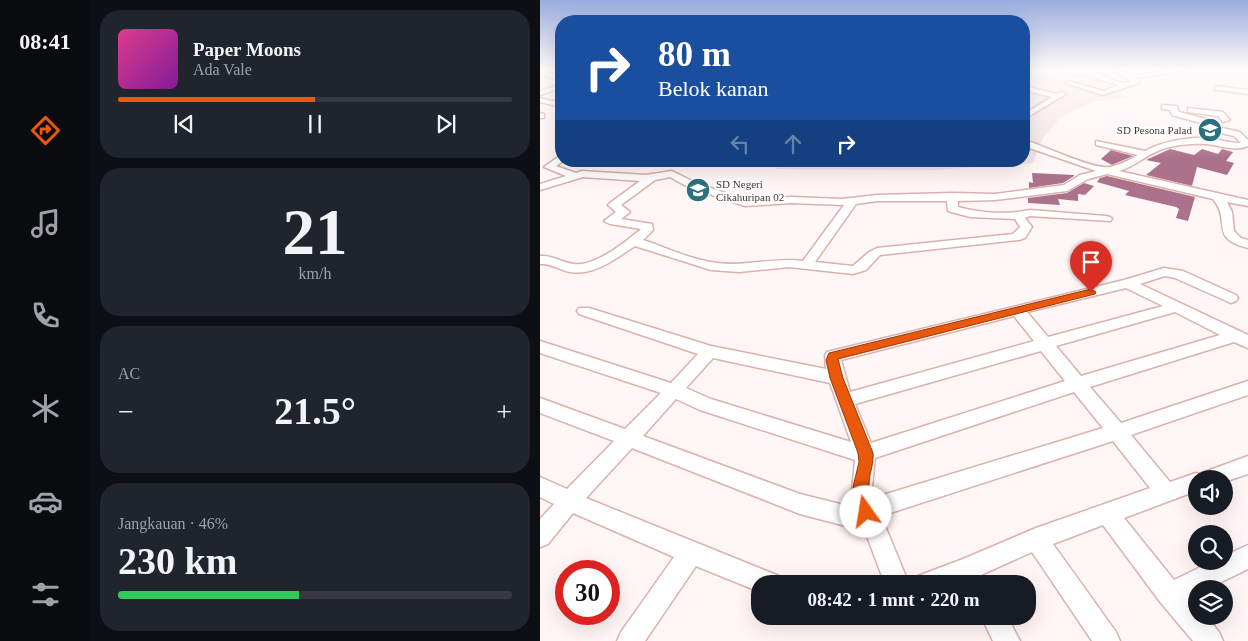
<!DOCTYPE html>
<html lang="id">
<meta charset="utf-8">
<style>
:root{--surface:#171b24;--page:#20242c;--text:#f1f3f6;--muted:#9ea1a6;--line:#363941;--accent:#ea580c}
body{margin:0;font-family:Georgia,serif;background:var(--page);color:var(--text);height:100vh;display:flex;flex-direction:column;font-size:19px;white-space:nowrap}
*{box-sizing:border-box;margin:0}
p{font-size:16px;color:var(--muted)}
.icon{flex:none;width:28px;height:28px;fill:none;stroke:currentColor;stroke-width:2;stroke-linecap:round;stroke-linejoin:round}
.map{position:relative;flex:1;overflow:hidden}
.side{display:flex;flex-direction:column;gap:10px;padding:10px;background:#0d0f14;width:450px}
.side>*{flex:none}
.banner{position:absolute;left:15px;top:15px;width:475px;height:152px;border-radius:20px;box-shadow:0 5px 20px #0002;background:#1a4fa0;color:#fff;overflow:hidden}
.tools{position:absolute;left:648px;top:470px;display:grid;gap:10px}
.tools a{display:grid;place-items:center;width:45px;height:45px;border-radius:50%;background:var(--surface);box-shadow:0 5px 20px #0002;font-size:25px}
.speed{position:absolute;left:15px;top:560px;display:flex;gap:10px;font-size:25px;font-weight:700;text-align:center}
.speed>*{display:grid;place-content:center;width:65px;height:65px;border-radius:50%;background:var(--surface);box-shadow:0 5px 20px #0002;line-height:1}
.speed .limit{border:8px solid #d22;background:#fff;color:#111}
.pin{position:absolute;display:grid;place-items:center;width:42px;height:42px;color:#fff;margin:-51px -21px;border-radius:50% 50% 50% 0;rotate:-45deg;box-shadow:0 0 5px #0007}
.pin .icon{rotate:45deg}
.me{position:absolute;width:55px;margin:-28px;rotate:347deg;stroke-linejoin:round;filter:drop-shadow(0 0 4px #0008)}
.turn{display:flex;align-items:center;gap:18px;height:105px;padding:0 20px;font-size:22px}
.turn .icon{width:65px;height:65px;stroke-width:2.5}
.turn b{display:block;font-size:35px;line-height:42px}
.lanes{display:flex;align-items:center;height:48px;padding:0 20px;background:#0003;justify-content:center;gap:25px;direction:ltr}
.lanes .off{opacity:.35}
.big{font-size:38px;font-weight:700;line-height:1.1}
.side .widget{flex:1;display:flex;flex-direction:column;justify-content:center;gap:8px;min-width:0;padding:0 18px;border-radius:20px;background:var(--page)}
.side .dial{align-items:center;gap:0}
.dial b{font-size:65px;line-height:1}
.song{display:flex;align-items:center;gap:15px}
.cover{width:60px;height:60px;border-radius:8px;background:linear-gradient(135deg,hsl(330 70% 55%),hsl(290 70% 35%))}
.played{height:5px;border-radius:2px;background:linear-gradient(90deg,var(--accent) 50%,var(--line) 50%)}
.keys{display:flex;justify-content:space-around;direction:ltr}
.heat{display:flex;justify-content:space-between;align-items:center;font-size:28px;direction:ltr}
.charge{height:8px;border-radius:4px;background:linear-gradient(90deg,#34c759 46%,var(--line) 0)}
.trip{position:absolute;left:211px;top:575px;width:285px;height:50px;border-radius:20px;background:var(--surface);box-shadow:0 5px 20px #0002;font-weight:700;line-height:50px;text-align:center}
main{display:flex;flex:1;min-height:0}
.tab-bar{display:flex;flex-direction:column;width:90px;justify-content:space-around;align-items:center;background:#090b0e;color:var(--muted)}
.tab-bar .icon{width:35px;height:35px}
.tab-bar .on{color:var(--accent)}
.tab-bar b{font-size:22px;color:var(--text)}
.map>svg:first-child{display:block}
.built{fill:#f2e7e6}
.building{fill:#ac728b}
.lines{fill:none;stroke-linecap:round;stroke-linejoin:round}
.minor-casing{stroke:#dbb1ac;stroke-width:3}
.minor{fill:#fff;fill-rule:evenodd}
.route{fill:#ea580c;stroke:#983908}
.labels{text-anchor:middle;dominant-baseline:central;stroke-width:4.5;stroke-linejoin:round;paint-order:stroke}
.far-poi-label{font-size:11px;fill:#463533;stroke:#fff;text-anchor:end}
</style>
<main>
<nav class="tab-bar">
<b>08:41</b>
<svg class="icon on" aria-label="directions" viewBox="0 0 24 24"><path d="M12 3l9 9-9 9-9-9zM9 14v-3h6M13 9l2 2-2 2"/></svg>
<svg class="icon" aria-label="music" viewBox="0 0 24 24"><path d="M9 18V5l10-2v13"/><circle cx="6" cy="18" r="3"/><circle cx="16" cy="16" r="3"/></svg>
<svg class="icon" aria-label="phone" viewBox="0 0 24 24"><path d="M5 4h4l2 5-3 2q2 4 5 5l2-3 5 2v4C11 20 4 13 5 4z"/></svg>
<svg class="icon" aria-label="climate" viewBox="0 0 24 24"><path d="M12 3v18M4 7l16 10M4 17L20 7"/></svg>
<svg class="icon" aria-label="car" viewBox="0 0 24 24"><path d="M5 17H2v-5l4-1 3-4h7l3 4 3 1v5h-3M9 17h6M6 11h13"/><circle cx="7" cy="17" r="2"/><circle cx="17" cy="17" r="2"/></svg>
<svg class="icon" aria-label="filters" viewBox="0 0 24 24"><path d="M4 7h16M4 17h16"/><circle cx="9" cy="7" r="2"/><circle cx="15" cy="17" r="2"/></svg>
</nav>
<section class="side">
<div class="widget">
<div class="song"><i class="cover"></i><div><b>Paper Moons</b><p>Ada Vale</p></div></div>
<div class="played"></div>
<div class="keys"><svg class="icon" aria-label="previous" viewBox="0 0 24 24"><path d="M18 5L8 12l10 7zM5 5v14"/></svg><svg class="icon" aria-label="pause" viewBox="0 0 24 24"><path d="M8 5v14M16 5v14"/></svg><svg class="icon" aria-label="next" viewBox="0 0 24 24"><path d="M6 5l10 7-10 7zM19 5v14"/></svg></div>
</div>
<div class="widget dial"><b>21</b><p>km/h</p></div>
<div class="widget"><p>AC</p>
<div class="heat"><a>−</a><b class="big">21.5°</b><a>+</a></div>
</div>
<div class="widget"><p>Jangkauan · 46%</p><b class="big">230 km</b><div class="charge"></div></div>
</section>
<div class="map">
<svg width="708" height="641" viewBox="0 0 708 641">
<rect width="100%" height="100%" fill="#fff6f5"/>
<path class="built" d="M484,69H521L529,75H553L564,81L550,88L589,97L553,102L521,117L503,138L493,163L395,170L236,169L241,161H484Z"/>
<path class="building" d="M630,149L654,155L662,149L678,154L682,149L693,152L686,161L694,163L687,175L657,167L652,186L606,175L621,163L606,160Z
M571,150L593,156L572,165L561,159Z
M492,173L534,175V176L523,183L489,188V182L493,183Z
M567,176L655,197L648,221L636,218L639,209L636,207L585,195L589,191L557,182L560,178Z
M544,183L554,186L545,195L538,194V201L518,199L520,205L488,203V198L527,193Z"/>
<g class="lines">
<g class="minor-casing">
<path id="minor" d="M520,69L546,71L544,69C560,69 574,87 591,82L573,69C581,69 585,74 592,75C612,76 632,67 652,69L596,78L599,81V83L563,95L526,83L529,81L563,91L579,85L560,80L552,75L528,74Z
M0,71L21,76V80L0,75Z
M21,84V88L0,95V91Z
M484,86L517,94L522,92L526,94L484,119V114L512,97L484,90Z
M675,86L708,90V94L678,90H675Z
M0,98L21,103V107L0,102Z
M622,105L637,106L639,112L670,120L678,127L700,132L708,140V146C695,152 679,145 666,144C652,143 633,145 620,150C606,155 594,167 579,171L708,200V206L687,202L692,212L694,231L701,238L708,240V248C668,238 692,222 673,199L567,174L548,179L527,191L455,200L418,201V207C440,213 468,215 490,210L566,216L570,217L572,219L570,221L490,216L485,218L492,227L485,238L479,240L340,255L326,270L313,274L249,267L199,272L171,270L95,246C76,258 55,276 30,272C20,270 11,263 0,264V256H4C15,257 24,263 34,264C54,267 86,242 101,229L70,224L64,221L76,212L68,205L70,203L100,181L43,177L0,190V184L26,176L4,167L21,155L23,161L16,166L36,173L42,171L106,175L132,171L156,183L206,200L251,197L302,199L337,195L413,193L455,194L524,185L540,175L556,171L484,146V140C503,145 553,170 570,167C580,165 589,160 598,155L556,145V141L605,151C622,142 647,137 666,138C678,139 689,143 701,143L694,136L672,131L664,124L632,115L630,110L622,109ZM130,177L148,187L205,206L251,203L304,205L263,261C234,257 206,267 177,263C152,260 127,248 103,240L113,230L112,224L81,219L90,212L81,205L115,180ZM337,201H407L408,211L430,217L475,219L480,227L473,234L337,248L329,252L313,266L275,262L316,204Z
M648,108L683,112L690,120L683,122L678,116L648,112Z
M0,113L4,114V118H0Z
M437,161L432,164L379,165L374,162Z
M624,268L643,271L696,295L698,298L696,301L691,303L635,278L625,276L600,284L708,335V348L694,342L550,387L581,423L708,381V395L591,435L630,482L656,473L659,474L708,456V474L684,482V479H656V491L584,518L634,580L673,561H684V556L708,545V569L667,589H656V594L649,597L656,606V616H666L679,632L683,641H653L621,603L563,525L513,544L576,632L580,641H552L492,552L441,575L445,584H374L378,576L423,559L496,528L610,488L573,441L341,516L369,584H345L325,531L260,514L92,448L46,498L239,576L243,584H220V592L156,566L105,641H77L81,632L134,557L33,513L8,544L0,547V519L14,504L0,497V477L27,489L74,441L0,413V398L85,429L121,393L0,353V341L131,383L158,354L39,314L37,311L39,308H49L171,346L286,369L285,356L287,352L584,280ZM586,288L623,306L508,337L487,312ZM635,312L680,335L541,376L516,346ZM474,316L494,341L310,392L301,360ZM501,351L525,381L331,443L315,404ZM173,358L290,383L311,442L171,399L146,388ZM534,392L563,428L333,498L332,486L335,458ZM136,399L160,410L315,460L312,492L316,508L260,494L103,436Z
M441,616H467L480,641H453Z"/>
</g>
<use href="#minor" class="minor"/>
</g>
<linearGradient id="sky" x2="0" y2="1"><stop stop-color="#99acde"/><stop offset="0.44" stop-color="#fffbfa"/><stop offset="1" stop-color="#fffbfa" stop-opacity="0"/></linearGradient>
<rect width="708" height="158" fill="url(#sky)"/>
<path class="route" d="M551,289L556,292L555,294L298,359L303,378L333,453C334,464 329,474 329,485C328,496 337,506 332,517L326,519L321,517L313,487L319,462L318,453L290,378L286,360L289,353Z"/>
<defs>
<g id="school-disc" transform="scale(1.25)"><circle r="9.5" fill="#2d7181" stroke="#fff"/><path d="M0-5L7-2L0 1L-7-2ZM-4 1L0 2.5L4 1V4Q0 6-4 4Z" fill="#fff"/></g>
</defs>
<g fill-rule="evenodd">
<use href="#school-disc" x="670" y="130"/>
<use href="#school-disc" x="158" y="190"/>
</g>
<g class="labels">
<g class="far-poi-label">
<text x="652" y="130">SD Pesona Palad</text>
<text x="176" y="184" text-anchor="start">SD Negeri<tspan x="176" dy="13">Cikahuripan 02</tspan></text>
</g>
</g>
</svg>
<div class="tools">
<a><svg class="icon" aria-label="sound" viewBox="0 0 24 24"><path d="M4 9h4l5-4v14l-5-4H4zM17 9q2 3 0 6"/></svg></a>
<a><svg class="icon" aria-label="search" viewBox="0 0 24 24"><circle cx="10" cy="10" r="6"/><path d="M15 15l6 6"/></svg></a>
<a><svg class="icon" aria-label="layers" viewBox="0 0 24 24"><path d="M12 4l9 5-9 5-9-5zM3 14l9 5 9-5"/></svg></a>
</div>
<div class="speed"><div class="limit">30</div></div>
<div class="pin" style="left:551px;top:292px;background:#d93025"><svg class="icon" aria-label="arrive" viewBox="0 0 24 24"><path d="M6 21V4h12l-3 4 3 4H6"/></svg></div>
<svg class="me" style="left:326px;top:512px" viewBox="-20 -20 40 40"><circle r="19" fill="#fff"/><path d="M0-13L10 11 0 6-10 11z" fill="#ea580c"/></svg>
<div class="trip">08:42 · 1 mnt · 220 m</div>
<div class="banner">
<div class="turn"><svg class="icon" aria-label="right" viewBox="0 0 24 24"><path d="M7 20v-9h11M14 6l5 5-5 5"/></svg><div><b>80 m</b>Belok kanan</div></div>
<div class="lanes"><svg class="icon off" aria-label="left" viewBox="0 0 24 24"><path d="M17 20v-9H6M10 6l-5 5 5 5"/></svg><svg class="icon off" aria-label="ahead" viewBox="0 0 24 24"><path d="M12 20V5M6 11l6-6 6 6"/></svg><svg class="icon" aria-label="right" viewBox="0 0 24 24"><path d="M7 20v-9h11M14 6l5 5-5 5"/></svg></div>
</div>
</div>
</main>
